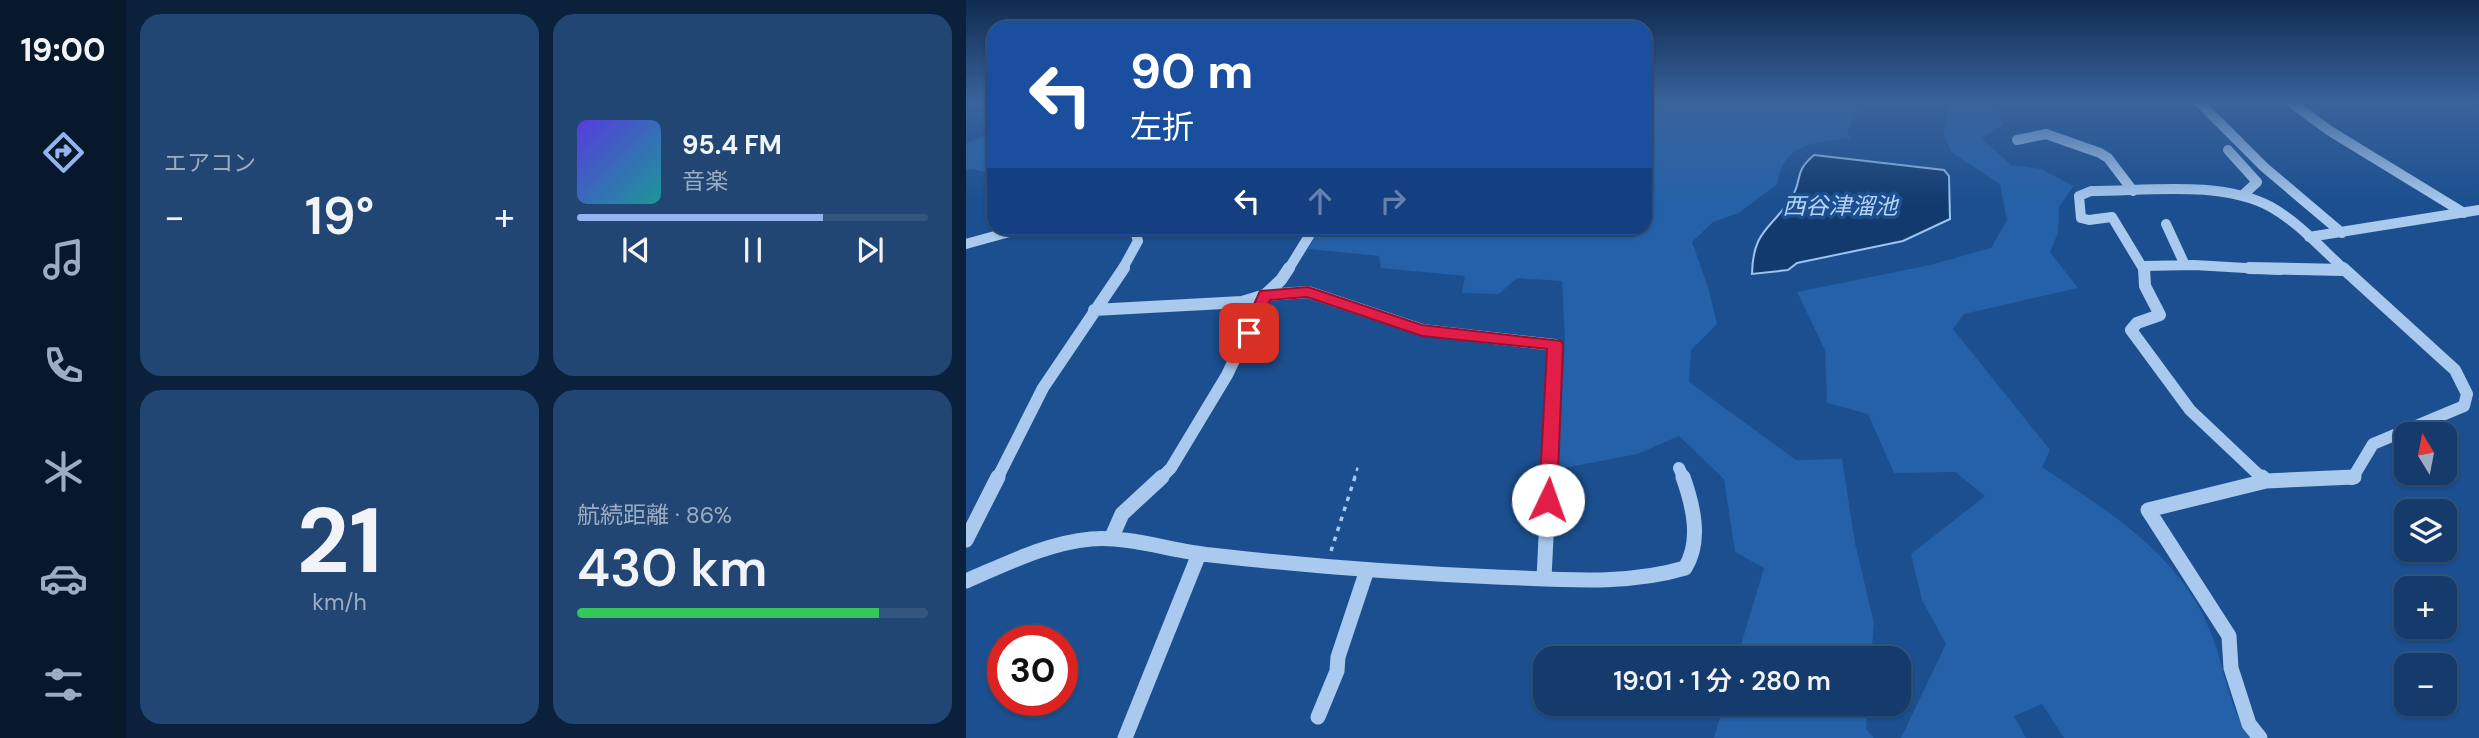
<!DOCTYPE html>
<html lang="ja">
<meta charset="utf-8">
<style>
:root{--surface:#143b6b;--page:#214673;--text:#f1f3f6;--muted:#9dadc1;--line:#33557e;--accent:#95b2f1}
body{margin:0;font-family:"DM Sans","Noto Sans JP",sans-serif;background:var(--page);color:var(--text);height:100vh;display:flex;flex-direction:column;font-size:26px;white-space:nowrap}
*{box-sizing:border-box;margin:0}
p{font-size:23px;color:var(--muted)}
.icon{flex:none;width:38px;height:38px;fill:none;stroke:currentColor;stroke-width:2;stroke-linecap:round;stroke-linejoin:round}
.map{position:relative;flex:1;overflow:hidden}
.panel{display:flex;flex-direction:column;gap:14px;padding:14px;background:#0b203b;width:840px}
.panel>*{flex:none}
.banner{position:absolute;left:21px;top:21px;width:665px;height:214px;border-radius:21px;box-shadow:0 2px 5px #0004,0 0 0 2px var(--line);background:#1a4fa0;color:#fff;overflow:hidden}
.needle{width:46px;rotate:350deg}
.tools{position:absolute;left:1428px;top:422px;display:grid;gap:14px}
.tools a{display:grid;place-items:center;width:63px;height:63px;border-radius:14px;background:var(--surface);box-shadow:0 2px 5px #0004,0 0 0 2px var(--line);font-size:35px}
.speed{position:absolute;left:21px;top:625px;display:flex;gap:14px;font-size:35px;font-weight:700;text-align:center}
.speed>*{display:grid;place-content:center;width:91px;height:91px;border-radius:50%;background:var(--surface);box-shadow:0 2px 5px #0004,0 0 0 2px var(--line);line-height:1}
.speed .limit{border:10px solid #d22;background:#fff;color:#111}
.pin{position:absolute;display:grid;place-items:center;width:60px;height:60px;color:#fff;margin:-30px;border-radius:14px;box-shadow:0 4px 10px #0006}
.me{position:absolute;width:77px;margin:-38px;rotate:3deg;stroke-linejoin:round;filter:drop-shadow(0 0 5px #0008)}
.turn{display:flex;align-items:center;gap:24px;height:147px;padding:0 28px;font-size:32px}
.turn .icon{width:91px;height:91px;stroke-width:2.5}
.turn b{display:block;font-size:49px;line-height:60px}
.lanes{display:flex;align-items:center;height:66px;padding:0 28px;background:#0003;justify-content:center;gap:35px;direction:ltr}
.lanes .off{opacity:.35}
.big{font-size:52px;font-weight:600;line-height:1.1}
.panel .card{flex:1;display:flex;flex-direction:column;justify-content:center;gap:10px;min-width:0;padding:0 24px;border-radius:21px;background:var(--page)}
.panel .dial{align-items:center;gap:0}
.dial b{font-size:91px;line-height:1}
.song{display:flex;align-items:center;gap:21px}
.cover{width:84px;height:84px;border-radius:10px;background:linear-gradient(135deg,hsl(250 70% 55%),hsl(180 70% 35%))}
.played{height:7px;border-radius:4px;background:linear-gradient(90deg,var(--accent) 70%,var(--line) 70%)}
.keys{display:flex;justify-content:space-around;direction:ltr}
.heat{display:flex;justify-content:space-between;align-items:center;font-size:38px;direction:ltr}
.charge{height:10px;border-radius:5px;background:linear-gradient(90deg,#34c759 86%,var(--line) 0)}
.panel .tiles{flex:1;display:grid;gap:14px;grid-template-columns:repeat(2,1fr)}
.trip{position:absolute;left:567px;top:646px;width:378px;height:70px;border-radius:21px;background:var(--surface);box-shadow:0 2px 5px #0004,0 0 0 2px var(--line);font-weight:600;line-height:70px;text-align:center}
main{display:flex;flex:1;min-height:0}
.tabs{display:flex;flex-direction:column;width:126px;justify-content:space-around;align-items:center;background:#08182b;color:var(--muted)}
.tabs .icon{width:49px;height:49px}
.tabs .on{color:var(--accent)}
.tabs b{font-size:32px;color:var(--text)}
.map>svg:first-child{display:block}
.green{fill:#2461a8}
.water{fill:#123a6d;stroke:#9cc4f0;stroke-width:2}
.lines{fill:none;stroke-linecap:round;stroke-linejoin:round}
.path-far1{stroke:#a9c9ee;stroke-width:2.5;stroke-dasharray:3.5 5;stroke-linecap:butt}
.path{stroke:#a9c9ee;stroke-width:3.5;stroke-dasharray:4.5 6;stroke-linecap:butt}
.minor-far2{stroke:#a9c9ee;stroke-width:10}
.minor-far1{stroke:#a9c9ee;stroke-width:12}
.minor{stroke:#a9c9ee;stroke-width:15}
.route{fill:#e11d48;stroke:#92132f;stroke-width:2}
.labels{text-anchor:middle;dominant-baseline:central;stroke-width:7;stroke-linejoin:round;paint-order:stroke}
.water-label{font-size:23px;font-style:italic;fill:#b5d3f5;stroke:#1b4f8f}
</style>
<main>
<nav class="tabs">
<b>19:00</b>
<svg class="icon on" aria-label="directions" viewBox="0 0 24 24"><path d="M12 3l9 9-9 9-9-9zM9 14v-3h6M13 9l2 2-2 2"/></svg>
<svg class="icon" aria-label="music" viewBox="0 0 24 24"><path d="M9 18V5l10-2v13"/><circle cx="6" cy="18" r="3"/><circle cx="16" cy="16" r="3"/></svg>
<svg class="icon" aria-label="phone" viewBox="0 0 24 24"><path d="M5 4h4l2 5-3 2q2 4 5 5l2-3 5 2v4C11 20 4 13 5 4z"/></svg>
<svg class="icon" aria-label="climate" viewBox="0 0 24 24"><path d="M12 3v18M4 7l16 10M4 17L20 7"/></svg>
<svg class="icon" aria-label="car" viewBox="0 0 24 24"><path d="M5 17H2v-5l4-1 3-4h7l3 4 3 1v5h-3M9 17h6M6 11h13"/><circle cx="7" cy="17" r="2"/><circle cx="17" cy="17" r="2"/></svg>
<svg class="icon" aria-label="filters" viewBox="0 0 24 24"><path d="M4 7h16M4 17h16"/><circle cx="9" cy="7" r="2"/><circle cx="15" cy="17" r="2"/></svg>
</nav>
<section class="panel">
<div class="tiles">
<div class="card"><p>エアコン</p>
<div class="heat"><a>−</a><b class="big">19°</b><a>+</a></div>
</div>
<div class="card">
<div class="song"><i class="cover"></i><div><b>95.4 FM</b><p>音楽</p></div></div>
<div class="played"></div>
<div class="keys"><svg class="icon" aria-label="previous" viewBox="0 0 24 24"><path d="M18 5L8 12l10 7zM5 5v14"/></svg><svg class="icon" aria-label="pause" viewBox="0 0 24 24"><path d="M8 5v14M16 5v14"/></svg><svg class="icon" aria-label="next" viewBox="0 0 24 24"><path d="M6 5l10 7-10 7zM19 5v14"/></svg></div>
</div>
<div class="card dial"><b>21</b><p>km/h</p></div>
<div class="card"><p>航続距離 · 86%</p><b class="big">430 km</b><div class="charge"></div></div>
</div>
</section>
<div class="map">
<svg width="1513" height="738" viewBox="0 0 1513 738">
<rect width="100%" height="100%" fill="#1b4f8f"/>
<path class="green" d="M679,101H885L893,110L881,130L884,138C850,142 817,143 811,184L773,213L747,222L726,242L742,287L751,324L725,350L723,382L830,460L876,459L889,543L908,623L905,658H771L798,568L769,552L758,479L713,436L672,454L592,469L599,339L596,281L551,278L533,294L496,293L499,276L415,268L413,256L342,249L355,228H679Z
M982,101H1030L1024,103L1038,124L1015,138L1045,165L1075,169L1107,186L1093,207L1092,233L1084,252L1112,288L998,314L987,329L1084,450L1076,467C1142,511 1215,555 1245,633C1259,668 1262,707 1284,738H1098L1076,704L1048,716L1060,738H935L980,644L956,600L945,554L1019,496L989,472L928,473L902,414L861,403L859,350L831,292L964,265L1025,248L1041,220L1034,184L985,152L978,134Z
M28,133V174L6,169L0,170V143Z
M758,704H902L900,729L908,738H748Z"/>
<path class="water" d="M848,155L978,170L983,176L984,219L937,241L831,263L822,270L786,274C787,229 805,230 826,197C837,179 827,173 848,155Z"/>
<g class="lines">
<path class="path-far1" d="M388,479L393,463"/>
<path class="path" d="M365,551L389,477"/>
<path class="minor-far2" d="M1232,101L1298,167L1376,233
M1323,101L1364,131L1498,213
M1051,140L1080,134L1134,153L1142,158L1167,191
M1262,150L1291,182L1277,195
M1200,224L1218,263
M1343,237L1513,210
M0,244L58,228
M1178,266L1228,265L1314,270
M156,270L172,241L168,228
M322,270L348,228
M1178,270L1146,217L1123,220L1115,218L1113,196L1125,191C1181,191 1255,180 1305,207C1332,222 1356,249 1379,270"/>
<path class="minor-far1" d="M1178,268L1179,286L1194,315L1171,323L1165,330L1224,410L1297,479
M1283,268L1377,270
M1377,268L1489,370L1501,394L1498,406L1407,444L1386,479
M128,310L276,302L299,295L342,292L456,330L589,345L583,479
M713,468L718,479
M31,479L77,388L158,268
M194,479L205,468L261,375L299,295L315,280L323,268"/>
<path class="minor" d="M1296,477L1300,481
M1300,481L1388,477
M145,539L156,514L196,477
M0,540L32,477
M578,578L583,477
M0,581C40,564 81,543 125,539C165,536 205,551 245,555C340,566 435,573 530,577C592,579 659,586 719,568C736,541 727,505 717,477
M352,717L371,671L372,657L401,570
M159,738L233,554
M1294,738L1283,724L1265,668L1263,636L1182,510L1300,481"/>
</g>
<linearGradient id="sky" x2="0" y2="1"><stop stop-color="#0f2b4f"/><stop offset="0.5" stop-color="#39639b"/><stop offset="1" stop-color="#39639b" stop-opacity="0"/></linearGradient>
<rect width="1513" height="204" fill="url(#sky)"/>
<path class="route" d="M342,287L456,325L595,341L597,345L591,500L588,506L582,508L575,506L573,500L581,349L456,336L341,297L304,300L288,337H278L275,333L294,291Z"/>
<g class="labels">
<g class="water-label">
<text x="874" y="206">西谷津溜池</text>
</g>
</g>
</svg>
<div class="tools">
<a><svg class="needle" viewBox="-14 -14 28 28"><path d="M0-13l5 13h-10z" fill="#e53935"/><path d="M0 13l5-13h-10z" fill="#9dadc1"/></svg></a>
<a><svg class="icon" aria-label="layers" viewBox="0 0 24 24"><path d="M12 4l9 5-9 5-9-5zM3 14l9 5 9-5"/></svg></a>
<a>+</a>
<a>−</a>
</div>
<div class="speed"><div class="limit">30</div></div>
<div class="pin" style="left:283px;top:333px;background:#d93025"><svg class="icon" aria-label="arrive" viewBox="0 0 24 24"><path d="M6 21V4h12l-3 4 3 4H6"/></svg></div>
<svg class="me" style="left:582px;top:500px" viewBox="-20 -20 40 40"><circle r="19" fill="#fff"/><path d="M0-13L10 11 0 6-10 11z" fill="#e11d48"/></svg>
<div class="trip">19:01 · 1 分 · 280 m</div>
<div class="banner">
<div class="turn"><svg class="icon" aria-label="left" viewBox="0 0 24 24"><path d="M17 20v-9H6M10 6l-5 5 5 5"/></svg><div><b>90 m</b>左折</div></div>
<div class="lanes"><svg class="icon" aria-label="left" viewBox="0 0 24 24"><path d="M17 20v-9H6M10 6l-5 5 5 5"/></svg><svg class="icon off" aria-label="ahead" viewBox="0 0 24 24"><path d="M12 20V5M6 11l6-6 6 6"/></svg><svg class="icon off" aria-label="right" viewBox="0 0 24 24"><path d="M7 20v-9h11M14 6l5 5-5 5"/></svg></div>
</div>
</div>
</main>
